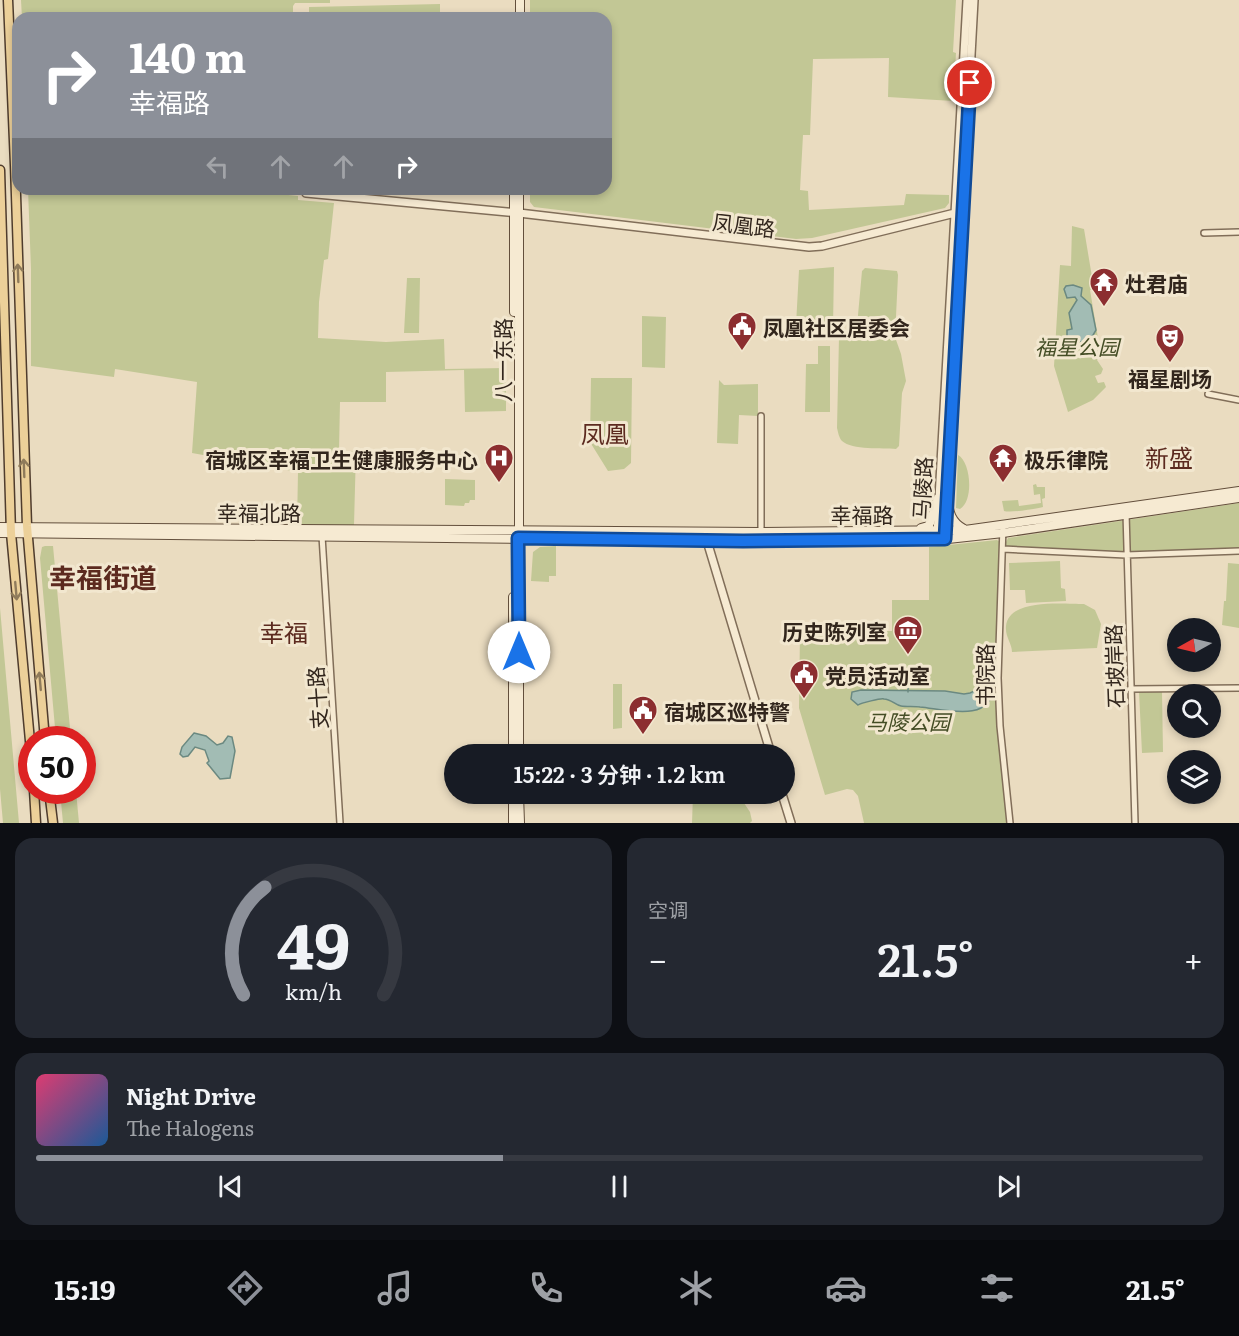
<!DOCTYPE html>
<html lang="zh">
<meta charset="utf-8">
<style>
:root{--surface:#171b24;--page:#242831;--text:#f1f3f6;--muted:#9ea1a6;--line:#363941;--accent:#8c9099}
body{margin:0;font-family:Literata,"Noto Sans SC",serif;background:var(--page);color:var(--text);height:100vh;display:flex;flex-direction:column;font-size:22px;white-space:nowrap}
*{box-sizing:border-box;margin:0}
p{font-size:20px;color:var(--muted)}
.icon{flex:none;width:33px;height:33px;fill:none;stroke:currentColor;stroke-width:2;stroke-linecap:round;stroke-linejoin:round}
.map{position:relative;height:823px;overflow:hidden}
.sheet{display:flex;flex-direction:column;gap:15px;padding:15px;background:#0d0f14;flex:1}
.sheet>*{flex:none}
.top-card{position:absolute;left:12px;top:12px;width:600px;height:183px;border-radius:18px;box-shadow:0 3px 9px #0003;background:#8c9099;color:#fff;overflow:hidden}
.needle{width:39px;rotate:262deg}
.tools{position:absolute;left:1167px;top:618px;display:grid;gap:12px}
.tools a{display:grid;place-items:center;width:54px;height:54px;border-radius:50%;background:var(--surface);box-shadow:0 3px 9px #0003;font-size:30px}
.speed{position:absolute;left:18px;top:726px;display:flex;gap:12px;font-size:30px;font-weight:700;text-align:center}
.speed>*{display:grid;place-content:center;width:78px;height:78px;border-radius:50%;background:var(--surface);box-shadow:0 3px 9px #0003;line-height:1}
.speed .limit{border:9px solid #d22;background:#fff;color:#111}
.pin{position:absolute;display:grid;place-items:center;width:51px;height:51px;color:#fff;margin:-26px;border:3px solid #fff;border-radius:50%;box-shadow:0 2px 6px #0007}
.me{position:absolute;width:66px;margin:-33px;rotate:0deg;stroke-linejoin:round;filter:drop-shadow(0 0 4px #0008)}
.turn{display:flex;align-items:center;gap:21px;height:126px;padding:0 18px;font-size:27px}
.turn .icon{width:78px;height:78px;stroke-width:2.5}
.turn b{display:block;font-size:42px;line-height:51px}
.lanes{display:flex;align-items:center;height:57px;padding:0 18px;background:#0003;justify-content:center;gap:30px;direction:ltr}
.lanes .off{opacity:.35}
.big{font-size:45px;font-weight:600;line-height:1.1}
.sheet .card{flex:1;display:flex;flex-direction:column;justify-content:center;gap:9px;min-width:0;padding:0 21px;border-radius:18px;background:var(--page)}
.sheet .dial{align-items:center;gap:0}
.dial svg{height:156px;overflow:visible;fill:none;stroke:var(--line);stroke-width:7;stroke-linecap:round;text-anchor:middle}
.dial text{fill:var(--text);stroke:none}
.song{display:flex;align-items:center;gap:18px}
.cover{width:72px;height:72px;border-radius:9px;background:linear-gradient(135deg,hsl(340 70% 55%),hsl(210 70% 35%))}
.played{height:6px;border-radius:3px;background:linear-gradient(90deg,var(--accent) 40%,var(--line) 40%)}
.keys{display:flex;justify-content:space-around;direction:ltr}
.heat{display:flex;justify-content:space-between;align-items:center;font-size:33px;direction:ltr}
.sheet .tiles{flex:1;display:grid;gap:15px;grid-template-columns:1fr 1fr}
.card:last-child{grid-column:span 2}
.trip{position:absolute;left:444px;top:744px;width:351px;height:60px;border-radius:30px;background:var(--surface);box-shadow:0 3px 9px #0003;font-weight:600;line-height:60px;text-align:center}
.tab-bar{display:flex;height:96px;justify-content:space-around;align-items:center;background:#090b0e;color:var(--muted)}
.tab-bar .icon{width:42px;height:42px}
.tab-bar .active{color:var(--accent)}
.tab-bar b{font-size:27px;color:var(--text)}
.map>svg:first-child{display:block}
.green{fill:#c2c795}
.water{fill:#a2bcb4;stroke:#6b8981;stroke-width:1.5}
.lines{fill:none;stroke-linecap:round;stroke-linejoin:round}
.stream{stroke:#6b8981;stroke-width:1.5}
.minor-casing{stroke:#816e59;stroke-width:8}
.tertiary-casing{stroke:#816e59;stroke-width:10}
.secondary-casing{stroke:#634f3c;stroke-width:10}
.primary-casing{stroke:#4f3c2d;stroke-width:11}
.minor{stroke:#f6ead2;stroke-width:5}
.tertiary{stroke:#f6ead2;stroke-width:7}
.secondary{stroke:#f6ead2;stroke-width:8}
.primary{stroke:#ecd099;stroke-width:8}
.oneway{stroke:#8f7b5b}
.route-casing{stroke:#114b97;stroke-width:15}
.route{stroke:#1a73e8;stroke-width:10}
.labels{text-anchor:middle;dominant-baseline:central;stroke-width:6;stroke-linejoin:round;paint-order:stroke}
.street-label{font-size:21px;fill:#32261d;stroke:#f2e7cf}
.poi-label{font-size:21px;font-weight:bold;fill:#32261d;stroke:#f2e7cf;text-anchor:start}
.park-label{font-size:21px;font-style:italic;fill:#444d25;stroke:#f2e7cf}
.quarter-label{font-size:24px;fill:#5c2a1f;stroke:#f2e7cf}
.district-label{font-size:27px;font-weight:bold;fill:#5c2a1f;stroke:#f2e7cf}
</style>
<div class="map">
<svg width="1239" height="823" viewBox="0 0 1239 823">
<rect width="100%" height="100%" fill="#eadcc0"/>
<path class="green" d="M21,0H330V3H295L293,6V18H22Z
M530,0H956L953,52L956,53L953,101L888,97L889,58L813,59L810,135H803L800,190L808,191L809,210L904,205L906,194L949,195V203L945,208L812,238L796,239L534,207L530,202V189H606V18H530Z
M440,4V18H309V7Z
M28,189H229L298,196V200L334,203L328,259L324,260L319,302L318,338L386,342L444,339L445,369L506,368V411L465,412L464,370L386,372V402H340L339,451H356L354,525H297L298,472L192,453L197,382L115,369L114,377L31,366V269Z
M1072,226L1084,229L1094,289L1090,290L1101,356L1097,360L1103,369L1101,374L1095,376L1098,383L1104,382L1106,387L1093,400L1068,412L1054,366L1060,265L1071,266Z
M834,267L833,328L800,330L796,325L799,270Z
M865,268L897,271L898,275L895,337L901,354L906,381L902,393L899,446L896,449C883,448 852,450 842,441C839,438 838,432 837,428L839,337L857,326L862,271Z
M407,278H420L419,333H404Z
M642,316L666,317L665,368L642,367Z
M818,346H830V412H805L806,364H818Z
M591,378H632L631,463L624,469L608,471L590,442Z
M719,380L724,385L758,384V416L739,415L738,444L717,443Z
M958,455C971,462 974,501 960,509L956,508Z
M445,479L475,480V500H470L469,503H465L464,506L445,505Z
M1036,484L1037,487H1045V498L1042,499L1043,507C1035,509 1011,513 1004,511L1002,501L1018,500L1019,506L1041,503L1040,494L1034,495L1033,485Z
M1239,503V549L1122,553L1006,547L1005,544L1008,538Z
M997,540L1000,542L997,713L1007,823H864L858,796L853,790L847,789L825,795L799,708L800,632L864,634V631H892V600H929V547Z
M45,546H53L71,739H56L40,558L42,547Z
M556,546V576H549V582L531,581L533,552L540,547Z
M1060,561L1061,588L1065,589L1066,601L1026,603L1025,590H1010L1009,563Z
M1228,563L1239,564V628L1222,625L1224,601H1226Z
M1084,604L1095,610L1101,624L1097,648L1012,652C1012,643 1005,637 1006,626C1009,598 1063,604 1084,604Z
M0,608L19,823H3L0,789Z
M613,684H622V728L613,729Z
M1139,692H1162L1163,752L1142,753Z
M60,791H76L79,823H63Z
M693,794H738L750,812L752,821L750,823H692Z"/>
<path class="water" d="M1073,285L1082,288L1081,296L1091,305L1096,330L1089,342H1074L1067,337V330L1072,329L1069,313L1077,300L1075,297L1067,298L1064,289L1066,286Z
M989,684L993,687C992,724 943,709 920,707C914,706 907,707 901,706C895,705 891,699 884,699C881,698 861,703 858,705L851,699L852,692L861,690L945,691L964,694L970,693Z
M194,733L206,736L217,745L223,743L228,736L232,737L235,751L230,778L220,779L207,763L209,761L205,750L195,747L188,756L183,757L180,754L182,747Z"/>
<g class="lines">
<path class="stream" d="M908,692V681"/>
<g class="minor-casing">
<path id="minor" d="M1204,233L1239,232
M1208,394L1239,400
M1126,513L1135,823
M1003,526L998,678L1000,726L1010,823
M761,533V416
M322,536L340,823
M1003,549L1126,555L1239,551
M1130,689L1239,688"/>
</g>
<g class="tertiary-casing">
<path id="tertiary" d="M306,193L519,213L809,247L822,246L963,211
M945,533L974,0
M937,534L967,0
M707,541L771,754
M782,794L791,823"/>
</g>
<g class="secondary-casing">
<path id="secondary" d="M520,18V0
M519,189V754
M514,312V189
M947,498C949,512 951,522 964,529
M0,527L761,532L965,530L1239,491
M921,528L928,526L930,523L938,498
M0,533L707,541L948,539L1003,533L1239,498
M513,754V597
M519,794L520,823
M513,823V794"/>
</g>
<g class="primary-casing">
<path id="primary" d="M8,0L15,165L27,526L45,740
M0,170L11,533L32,763
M34,790L36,823
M49,790L53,823"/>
</g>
<use href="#minor" class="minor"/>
<use href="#tertiary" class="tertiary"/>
<use href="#secondary" class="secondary"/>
<use href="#primary" class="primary"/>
</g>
<defs><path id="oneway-shaft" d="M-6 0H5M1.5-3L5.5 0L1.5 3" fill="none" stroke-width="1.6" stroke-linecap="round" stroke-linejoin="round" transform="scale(1.5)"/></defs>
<g class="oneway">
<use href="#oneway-shaft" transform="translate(18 273) rotate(-92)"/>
<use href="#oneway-shaft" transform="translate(24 468) rotate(-92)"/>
<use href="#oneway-shaft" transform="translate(16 591) rotate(85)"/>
<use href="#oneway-shaft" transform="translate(40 681) rotate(-95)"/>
</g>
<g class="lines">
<g class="route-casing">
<path id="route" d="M519,652L518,538L743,541L945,539L970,83"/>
</g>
<use href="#route" class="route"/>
</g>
<defs>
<g id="temple-pin" transform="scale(1.5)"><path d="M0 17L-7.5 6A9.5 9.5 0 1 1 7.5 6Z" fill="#8c2e30" stroke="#f2e7cf"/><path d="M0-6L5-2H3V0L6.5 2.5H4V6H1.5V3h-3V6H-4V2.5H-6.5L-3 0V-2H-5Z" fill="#fff"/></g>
<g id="civic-pin" transform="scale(1.5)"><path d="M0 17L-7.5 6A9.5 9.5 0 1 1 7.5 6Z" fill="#8c2e30" stroke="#f2e7cf"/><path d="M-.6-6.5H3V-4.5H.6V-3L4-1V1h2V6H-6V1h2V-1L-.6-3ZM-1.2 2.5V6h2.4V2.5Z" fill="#fff"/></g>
<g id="theatre-pin" transform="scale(1.5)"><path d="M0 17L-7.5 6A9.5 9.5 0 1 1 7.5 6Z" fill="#8c2e30" stroke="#f2e7cf"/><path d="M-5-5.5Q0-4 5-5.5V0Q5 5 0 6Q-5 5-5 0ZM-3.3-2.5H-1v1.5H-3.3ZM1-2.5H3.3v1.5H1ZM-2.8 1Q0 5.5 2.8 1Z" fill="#fff"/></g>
<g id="hospital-pin" transform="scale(1.5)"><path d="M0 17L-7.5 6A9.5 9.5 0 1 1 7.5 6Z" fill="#8c2e30" stroke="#f2e7cf"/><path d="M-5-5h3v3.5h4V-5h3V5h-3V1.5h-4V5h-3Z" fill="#fff"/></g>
<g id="museum-pin" transform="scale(1.5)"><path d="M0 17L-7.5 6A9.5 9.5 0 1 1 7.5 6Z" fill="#8c2e30" stroke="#f2e7cf"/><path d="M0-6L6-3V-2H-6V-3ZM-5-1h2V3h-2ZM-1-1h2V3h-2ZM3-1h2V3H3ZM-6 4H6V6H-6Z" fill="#fff"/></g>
</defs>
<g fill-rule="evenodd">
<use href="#temple-pin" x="1104" y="282"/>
<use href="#civic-pin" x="742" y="326"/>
<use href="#theatre-pin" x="1170" y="338"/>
<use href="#hospital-pin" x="499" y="458"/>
<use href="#temple-pin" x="1003" y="458"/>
<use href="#museum-pin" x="908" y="630"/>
<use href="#civic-pin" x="804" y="674"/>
<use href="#civic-pin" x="643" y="710"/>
</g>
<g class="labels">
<g class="street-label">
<text transform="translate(744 224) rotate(7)">凤凰路</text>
<text transform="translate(501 360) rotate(-90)">八一东路</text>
<text transform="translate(921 488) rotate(-87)">马陵路</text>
<text x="259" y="511">幸福北路</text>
<text x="862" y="513">幸福路</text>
<text transform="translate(1113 666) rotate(-92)">石坡岸路</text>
<text transform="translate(983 675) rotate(-90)">书院路</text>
<text transform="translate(316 698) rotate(-94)">支十路</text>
</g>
<g class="poi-label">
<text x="1125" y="282">灶君庙</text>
<text x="763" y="326">凤凰社区居委会</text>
<text x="1170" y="377" text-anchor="middle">福星剧场</text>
<text x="478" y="458" text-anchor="end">宿城区幸福卫生健康服务中心</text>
<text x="1024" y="458">极乐律院</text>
<text x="887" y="630" text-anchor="end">历史陈列室</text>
<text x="825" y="674">党员活动室</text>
<text x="664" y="710">宿城区巡特警</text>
</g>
<g class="park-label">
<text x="1077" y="345">福星公园</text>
<text x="908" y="720">马陵公园</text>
</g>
<g class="quarter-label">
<text x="605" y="432">凤凰</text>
<text x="1169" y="456">新盛</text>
<text x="284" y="631">幸福</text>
</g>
<g class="district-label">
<text x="103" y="576">幸福街道</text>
</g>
</g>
</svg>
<div class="tools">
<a><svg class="needle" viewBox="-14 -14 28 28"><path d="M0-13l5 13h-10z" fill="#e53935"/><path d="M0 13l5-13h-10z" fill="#9ea1a6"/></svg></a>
<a><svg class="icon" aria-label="search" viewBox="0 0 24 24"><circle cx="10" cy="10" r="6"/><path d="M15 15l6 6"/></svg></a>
<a><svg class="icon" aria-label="layers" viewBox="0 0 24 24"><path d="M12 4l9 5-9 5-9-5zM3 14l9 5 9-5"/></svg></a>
</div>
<div class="speed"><div class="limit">50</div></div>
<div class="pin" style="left:970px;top:83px;background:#d93025"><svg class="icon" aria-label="arrive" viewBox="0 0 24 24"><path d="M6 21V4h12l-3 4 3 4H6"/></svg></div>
<svg class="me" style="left:519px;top:652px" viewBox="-20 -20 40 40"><circle r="19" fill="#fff"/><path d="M0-13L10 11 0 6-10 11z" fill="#1a73e8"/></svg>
<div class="trip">15:22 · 3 分钟 · 1.2 km</div>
<div class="top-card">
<div class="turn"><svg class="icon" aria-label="right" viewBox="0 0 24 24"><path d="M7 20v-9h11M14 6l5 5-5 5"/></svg><div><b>140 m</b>幸福路</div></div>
<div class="lanes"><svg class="icon off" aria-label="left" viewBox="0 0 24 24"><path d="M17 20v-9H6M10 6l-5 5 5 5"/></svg><svg class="icon off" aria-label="ahead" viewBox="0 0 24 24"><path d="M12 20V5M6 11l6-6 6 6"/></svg><svg class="icon off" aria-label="ahead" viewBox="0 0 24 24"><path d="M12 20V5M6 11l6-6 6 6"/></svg><svg class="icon" aria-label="right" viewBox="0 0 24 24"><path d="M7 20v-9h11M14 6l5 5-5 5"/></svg></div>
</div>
</div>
<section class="sheet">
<div class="tiles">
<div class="card dial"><svg viewBox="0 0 100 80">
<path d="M14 69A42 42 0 1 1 86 69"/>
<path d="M14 69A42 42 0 0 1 25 14" stroke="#8c9099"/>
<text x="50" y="56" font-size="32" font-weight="700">49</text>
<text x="50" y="72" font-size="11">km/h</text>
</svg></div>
<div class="card"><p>空调</p>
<div class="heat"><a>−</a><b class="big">21.5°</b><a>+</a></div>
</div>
<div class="card">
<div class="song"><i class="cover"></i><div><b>Night Drive</b><p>The Halogens</p></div></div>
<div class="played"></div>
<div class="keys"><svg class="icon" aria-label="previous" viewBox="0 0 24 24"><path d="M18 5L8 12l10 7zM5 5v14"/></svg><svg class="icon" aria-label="pause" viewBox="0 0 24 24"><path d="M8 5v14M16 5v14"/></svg><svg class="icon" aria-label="next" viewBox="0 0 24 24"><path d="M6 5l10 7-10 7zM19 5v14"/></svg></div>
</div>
</div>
</section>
<nav class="tab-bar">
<b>15:19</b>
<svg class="icon active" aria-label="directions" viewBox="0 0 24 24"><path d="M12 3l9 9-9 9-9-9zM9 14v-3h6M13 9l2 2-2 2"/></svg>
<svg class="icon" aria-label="music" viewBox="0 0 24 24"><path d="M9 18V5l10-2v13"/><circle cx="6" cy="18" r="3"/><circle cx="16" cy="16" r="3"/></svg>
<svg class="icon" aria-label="phone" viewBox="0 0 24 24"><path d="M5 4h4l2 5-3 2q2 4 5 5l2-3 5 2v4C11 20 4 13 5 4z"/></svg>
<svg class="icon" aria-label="climate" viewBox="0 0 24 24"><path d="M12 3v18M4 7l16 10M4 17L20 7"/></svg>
<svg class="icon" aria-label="car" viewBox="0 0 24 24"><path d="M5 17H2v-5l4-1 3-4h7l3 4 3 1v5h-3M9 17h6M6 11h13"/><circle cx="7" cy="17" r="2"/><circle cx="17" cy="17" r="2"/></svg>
<svg class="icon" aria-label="filters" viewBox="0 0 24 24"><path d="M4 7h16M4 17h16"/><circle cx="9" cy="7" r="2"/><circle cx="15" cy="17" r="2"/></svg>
<b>21.5°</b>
</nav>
